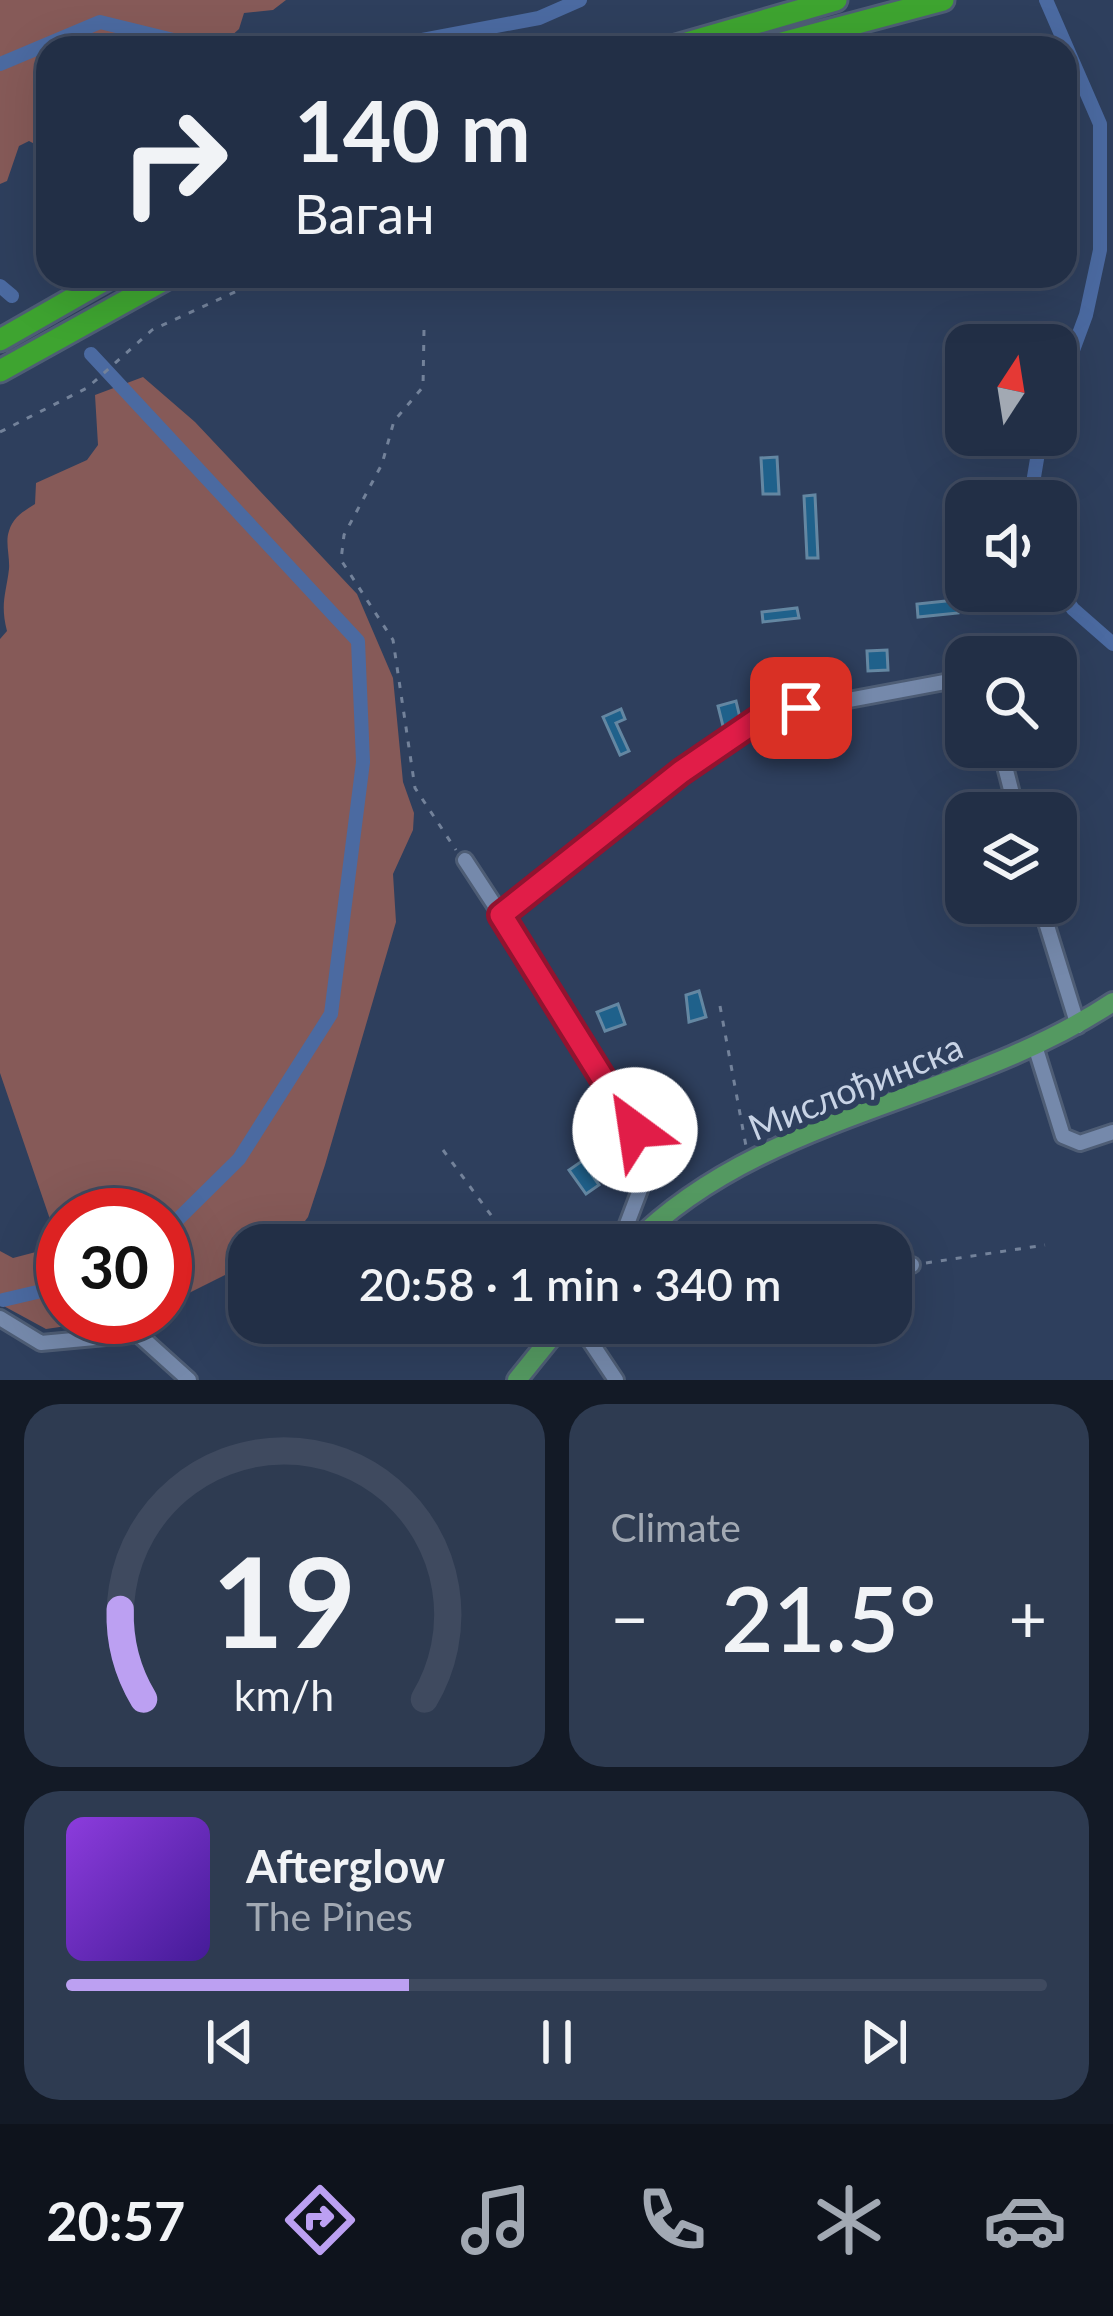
<!DOCTYPE html>
<meta charset="utf-8">
<style>
:root{--surface:#222f46;--page:#2e3b51;--text:#f1f3f6;--muted:#a2a9b3;--line:#3f4a5f;--accent:#bca0f2}
body{margin:0;font-family:Lato,sans-serif;background:var(--page);color:var(--text);height:100vh;display:flex;flex-direction:column;font-size:45px;white-space:nowrap}
*{box-sizing:border-box;margin:0}
p{font-size:39px;color:var(--muted)}
.icon{flex:none;width:66px;height:66px;fill:none;stroke:currentColor;stroke-width:2;stroke-linecap:round;stroke-linejoin:round}
.map{position:relative;height:1380px;overflow:hidden}
.side{display:flex;flex-direction:column;gap:24px;padding:24px;background:#131a26;flex:1}
.side>*{flex:none}
.banner{position:absolute;left:36px;top:36px;width:1041px;height:252px;border-radius:36px;box-shadow:0 12px 48px #0002,0 0 0 3px var(--line);background:#222f46;color:var(--text);overflow:hidden}
.needle{width:78px;rotate:12deg}
.fabs{position:absolute;left:945px;top:324px;display:grid;gap:24px}
.fabs a{display:grid;place-items:center;width:132px;height:132px;border-radius:24px;background:var(--surface);box-shadow:0 12px 48px #0002,0 0 0 3px var(--line);font-size:60px}
.speed{position:absolute;left:36px;top:1188px;display:flex;gap:24px;font-size:60px;font-weight:700;text-align:center}
.speed>*{display:grid;place-content:center;width:156px;height:156px;border-radius:50%;background:var(--surface);box-shadow:0 12px 48px #0002,0 0 0 3px var(--line);line-height:1}
.speed .limit{border:18px solid #d22;background:#fff;color:#111}
.pin{position:absolute;display:grid;place-items:center;width:102px;height:102px;color:#fff;margin:-51px;border-radius:24px;box-shadow:0 6px 18px #0006}
.me{position:absolute;width:132px;margin:-66px;rotate:329deg;stroke-linejoin:round;filter:drop-shadow(0 0 9px #0008)}
.turn{display:flex;align-items:center;gap:42px;height:252px;padding:0 60px;font-size:54px}
.turn .icon{width:156px;height:156px;stroke-width:2.5}
.turn b{display:block;font-size:84px;line-height:102px}
.big{font-size:90px;font-weight:600;line-height:1.1}
.side .tile{flex:1;display:flex;flex-direction:column;justify-content:center;gap:18px;min-width:0;padding:0 42px;border-radius:36px;background:var(--page)}
.side .dial{align-items:center;gap:0}
.dial svg{height:312px;overflow:visible;fill:none;stroke:var(--line);stroke-width:7;stroke-linecap:round;text-anchor:middle}
.dial text{fill:var(--text);stroke:none}
.song{display:flex;align-items:center;gap:36px}
.cover{width:144px;height:144px;border-radius:18px;background:linear-gradient(135deg,hsl(270 70% 55%),hsl(260 70% 35%))}
.played{height:12px;border-radius:6px;background:linear-gradient(90deg,var(--accent) 35%,var(--line) 35%)}
.keys{display:flex;justify-content:space-around;direction:ltr}
.heat{display:flex;justify-content:space-between;align-items:center;font-size:66px;direction:ltr}
.side .tiles{flex:1;display:grid;gap:24px;grid-template-columns:1fr 1fr}
.tile:last-child{grid-column:span 2}
.trip{position:absolute;left:228px;top:1224px;width:684px;height:120px;border-radius:36px;background:var(--surface);box-shadow:0 12px 48px #0002,0 0 0 3px var(--line);font-weight:600;line-height:120px;text-align:center}
.tabs{display:flex;height:192px;justify-content:space-around;align-items:center;background:#0e131c;color:var(--muted)}
.tabs .icon{width:84px;height:84px}
.tabs .active{color:var(--accent)}
.tabs b{font-size:54px;color:var(--text)}
.map>svg:first-child{display:block}
.green{fill:#865a58}
.lines{fill:none;stroke-linecap:round;stroke-linejoin:round}
.canal{stroke:#4b6aa1;stroke-width:14}
.building{fill:#1f618b;stroke:#6487a2;stroke-width:3}
.minor-casing{stroke:#4e5d75;stroke-width:20}
.major-casing{stroke:#4e5d75;stroke-width:24}
.highway-casing{stroke:#4e5d75;stroke-width:27}
.path{stroke:#73829a;stroke-width:3;stroke-dasharray:6 9;stroke-linecap:butt}
.minor{stroke:#7589ab;stroke-width:14}
.major{stroke:#549961;stroke-width:18}
.highway{stroke:#3ea430;stroke-width:21}
.route-casing{stroke:#92132f;stroke-width:30}
.route{stroke:#e11d48;stroke-width:21}
.labels{text-anchor:middle;dominant-baseline:central;stroke-width:12;stroke-linejoin:round;paint-order:stroke}
.street-label{font-size:36px;fill:#c8d3e5;stroke:#2e3f5d}
</style>
<div class="map">
<svg width="1113" height="1380" viewBox="0 0 1113 1380">
<rect width="100%" height="100%" fill="#2e3f5d"/>
<path class="green" d="M0,0H286L273,10L244,13L239,29L218,48H48V151L29,141L19,146L7,181L0,184Z
M143,377L195,422L357,594L393,678L403,782L414,813L413,830L393,874L396,922L325,1165L308,1217L287,1245H249V1263L165,1305V1215H63V1317H130L46,1329L0,1304V1251L13,1258L51,1248L54,1231L0,1073V639L7,631C0,604 6,594 9,569C10,557 5,542 9,531C13,517 24,511 35,504L36,483L87,460L98,445L95,395Z"/>
<g class="lines">
<path class="canal" d="M1046,0L1100,124V250L1086,315L1056,396
M380,48L539,18L580,0
M0,64L100,22L206,48
M0,286L12,296
M91,354L358,641L363,762L331,1014L239,1159L165,1232
M1030,501L1041,435
M1056,585L1073,609L1113,644
M3,1300L63,1286"/>
</g>
<path class="building" d="M777,457L779,494H763L761,458Z
M815,495L818,558H807L804,496Z
M956,600L958,613L918,617L917,604Z
M797,608L799,618L763,622L762,612Z
M887,650L888,670L868,671L867,651Z
M736,701L741,722L723,726L718,706Z
M621,709L625,719L616,723L629,751L620,755L603,717Z
M790,729L797,751L782,756L775,733Z
M699,991L706,1017L689,1022L686,995Z
M618,1004L625,1024L605,1031L597,1012Z
M653,1075L662,1097L631,1110L622,1088Z
M661,1099L667,1112L638,1124L632,1111Z
M662,1130L671,1150L652,1159L642,1139Z
M621,1146L630,1164L611,1174L602,1156Z
M582,1161L599,1185L586,1194L569,1170Z"/>
<g class="lines">
<g class="minor-casing">
<path id="minor" d="M1000,747L1017,813
M465,860L501,915
M1040,903L1078,1026
M1036,1049L1063,1136L1080,1143L1113,1132
M619,1245L646,1174L635,1129L501,915L681,772L763,716L966,678
M891,1266L912,1265
M0,1318L41,1343L138,1334L189,1380
M578,1323L616,1380"/>
</g>
<g class="major-casing">
<path id="major" d="M632,1245C762,1113 963,1102 1113,1002
M517,1380L563,1323"/>
</g>
<g class="highway-casing">
<path id="highway" d="M669,48L836,0
M763,48L943,0
M0,340L112,276
M0,371L171,276"/>
</g>
<path class="path" d="M911,48L964,40
M424,330L423,387L394,421L382,464L344,535L341,560L393,640L415,788L456,850
M0,432L87,388L152,330L270,276
M720,1006L746,1146
M443,1150L513,1245
M926,1263L1045,1245"/>
<use href="#minor" class="minor"/>
<use href="#major" class="major"/>
<use href="#highway" class="highway"/>
</g>
<g class="lines">
<g class="route-casing">
<path id="route" d="M635,1130L501,915L681,772L763,716L801,708"/>
</g>
<use href="#route" class="route"/>
</g>
<g class="labels">
<g class="street-label">
<text transform="translate(855 1086) rotate(-22)">Мислођинска</text>
</g>
</g>
</svg>
<div class="fabs">
<a><svg class="needle" viewBox="-14 -14 28 28"><path d="M0-13l5 13h-10z" fill="#e53935"/><path d="M0 13l5-13h-10z" fill="#a2a9b3"/></svg></a>
<a><svg class="icon" aria-label="sound" viewBox="0 0 24 24"><path d="M4 9h4l5-4v14l-5-4H4zM17 9q2 3 0 6"/></svg></a>
<a><svg class="icon" aria-label="search" viewBox="0 0 24 24"><circle cx="10" cy="10" r="6"/><path d="M15 15l6 6"/></svg></a>
<a><svg class="icon" aria-label="layers" viewBox="0 0 24 24"><path d="M12 4l9 5-9 5-9-5zM3 14l9 5 9-5"/></svg></a>
</div>
<div class="speed"><div class="limit">30</div></div>
<div class="pin" style="left:801px;top:708px;background:#d93025"><svg class="icon" aria-label="arrive" viewBox="0 0 24 24"><path d="M6 21V4h12l-3 4 3 4H6"/></svg></div>
<svg class="me" style="left:635px;top:1130px" viewBox="-20 -20 40 40"><circle r="19" fill="#fff"/><path d="M0-13L10 11 0 6-10 11z" fill="#e11d48"/></svg>
<div class="trip">20:58 · 1 min · 340 m</div>
<div class="banner">
<div class="turn"><svg class="icon" aria-label="right" viewBox="0 0 24 24"><path d="M7 20v-9h11M14 6l5 5-5 5"/></svg><div><b>140 m</b>Ваган</div></div>
</div>
</div>
<section class="side">
<div class="tiles">
<div class="tile dial"><svg viewBox="0 0 100 80">
<path d="M14 69A42 42 0 1 1 86 69"/>
<path d="M14 69A42 42 0 0 1 8 46" stroke="#bca0f2"/>
<text x="50" y="56" font-size="32" font-weight="700">19</text>
<text x="50" y="72" font-size="11">km/h</text>
</svg></div>
<div class="tile"><p>Climate</p>
<div class="heat"><a>−</a><b class="big">21.5°</b><a>+</a></div>
</div>
<div class="tile">
<div class="song"><i class="cover"></i><div><b>Afterglow</b><p>The Pines</p></div></div>
<div class="played"></div>
<div class="keys"><svg class="icon" aria-label="previous" viewBox="0 0 24 24"><path d="M18 5L8 12l10 7zM5 5v14"/></svg><svg class="icon" aria-label="pause" viewBox="0 0 24 24"><path d="M8 5v14M16 5v14"/></svg><svg class="icon" aria-label="next" viewBox="0 0 24 24"><path d="M6 5l10 7-10 7zM19 5v14"/></svg></div>
</div>
</div>
</section>
<nav class="tabs">
<b>20:57</b>
<svg class="icon active" aria-label="directions" viewBox="0 0 24 24"><path d="M12 3l9 9-9 9-9-9zM9 14v-3h6M13 9l2 2-2 2"/></svg>
<svg class="icon" aria-label="music" viewBox="0 0 24 24"><path d="M9 18V5l10-2v13"/><circle cx="6" cy="18" r="3"/><circle cx="16" cy="16" r="3"/></svg>
<svg class="icon" aria-label="phone" viewBox="0 0 24 24"><path d="M5 4h4l2 5-3 2q2 4 5 5l2-3 5 2v4C11 20 4 13 5 4z"/></svg>
<svg class="icon" aria-label="climate" viewBox="0 0 24 24"><path d="M12 3v18M4 7l16 10M4 17L20 7"/></svg>
<svg class="icon" aria-label="car" viewBox="0 0 24 24"><path d="M5 17H2v-5l4-1 3-4h7l3 4 3 1v5h-3M9 17h6M6 11h13"/><circle cx="7" cy="17" r="2"/><circle cx="17" cy="17" r="2"/></svg>
</nav>
